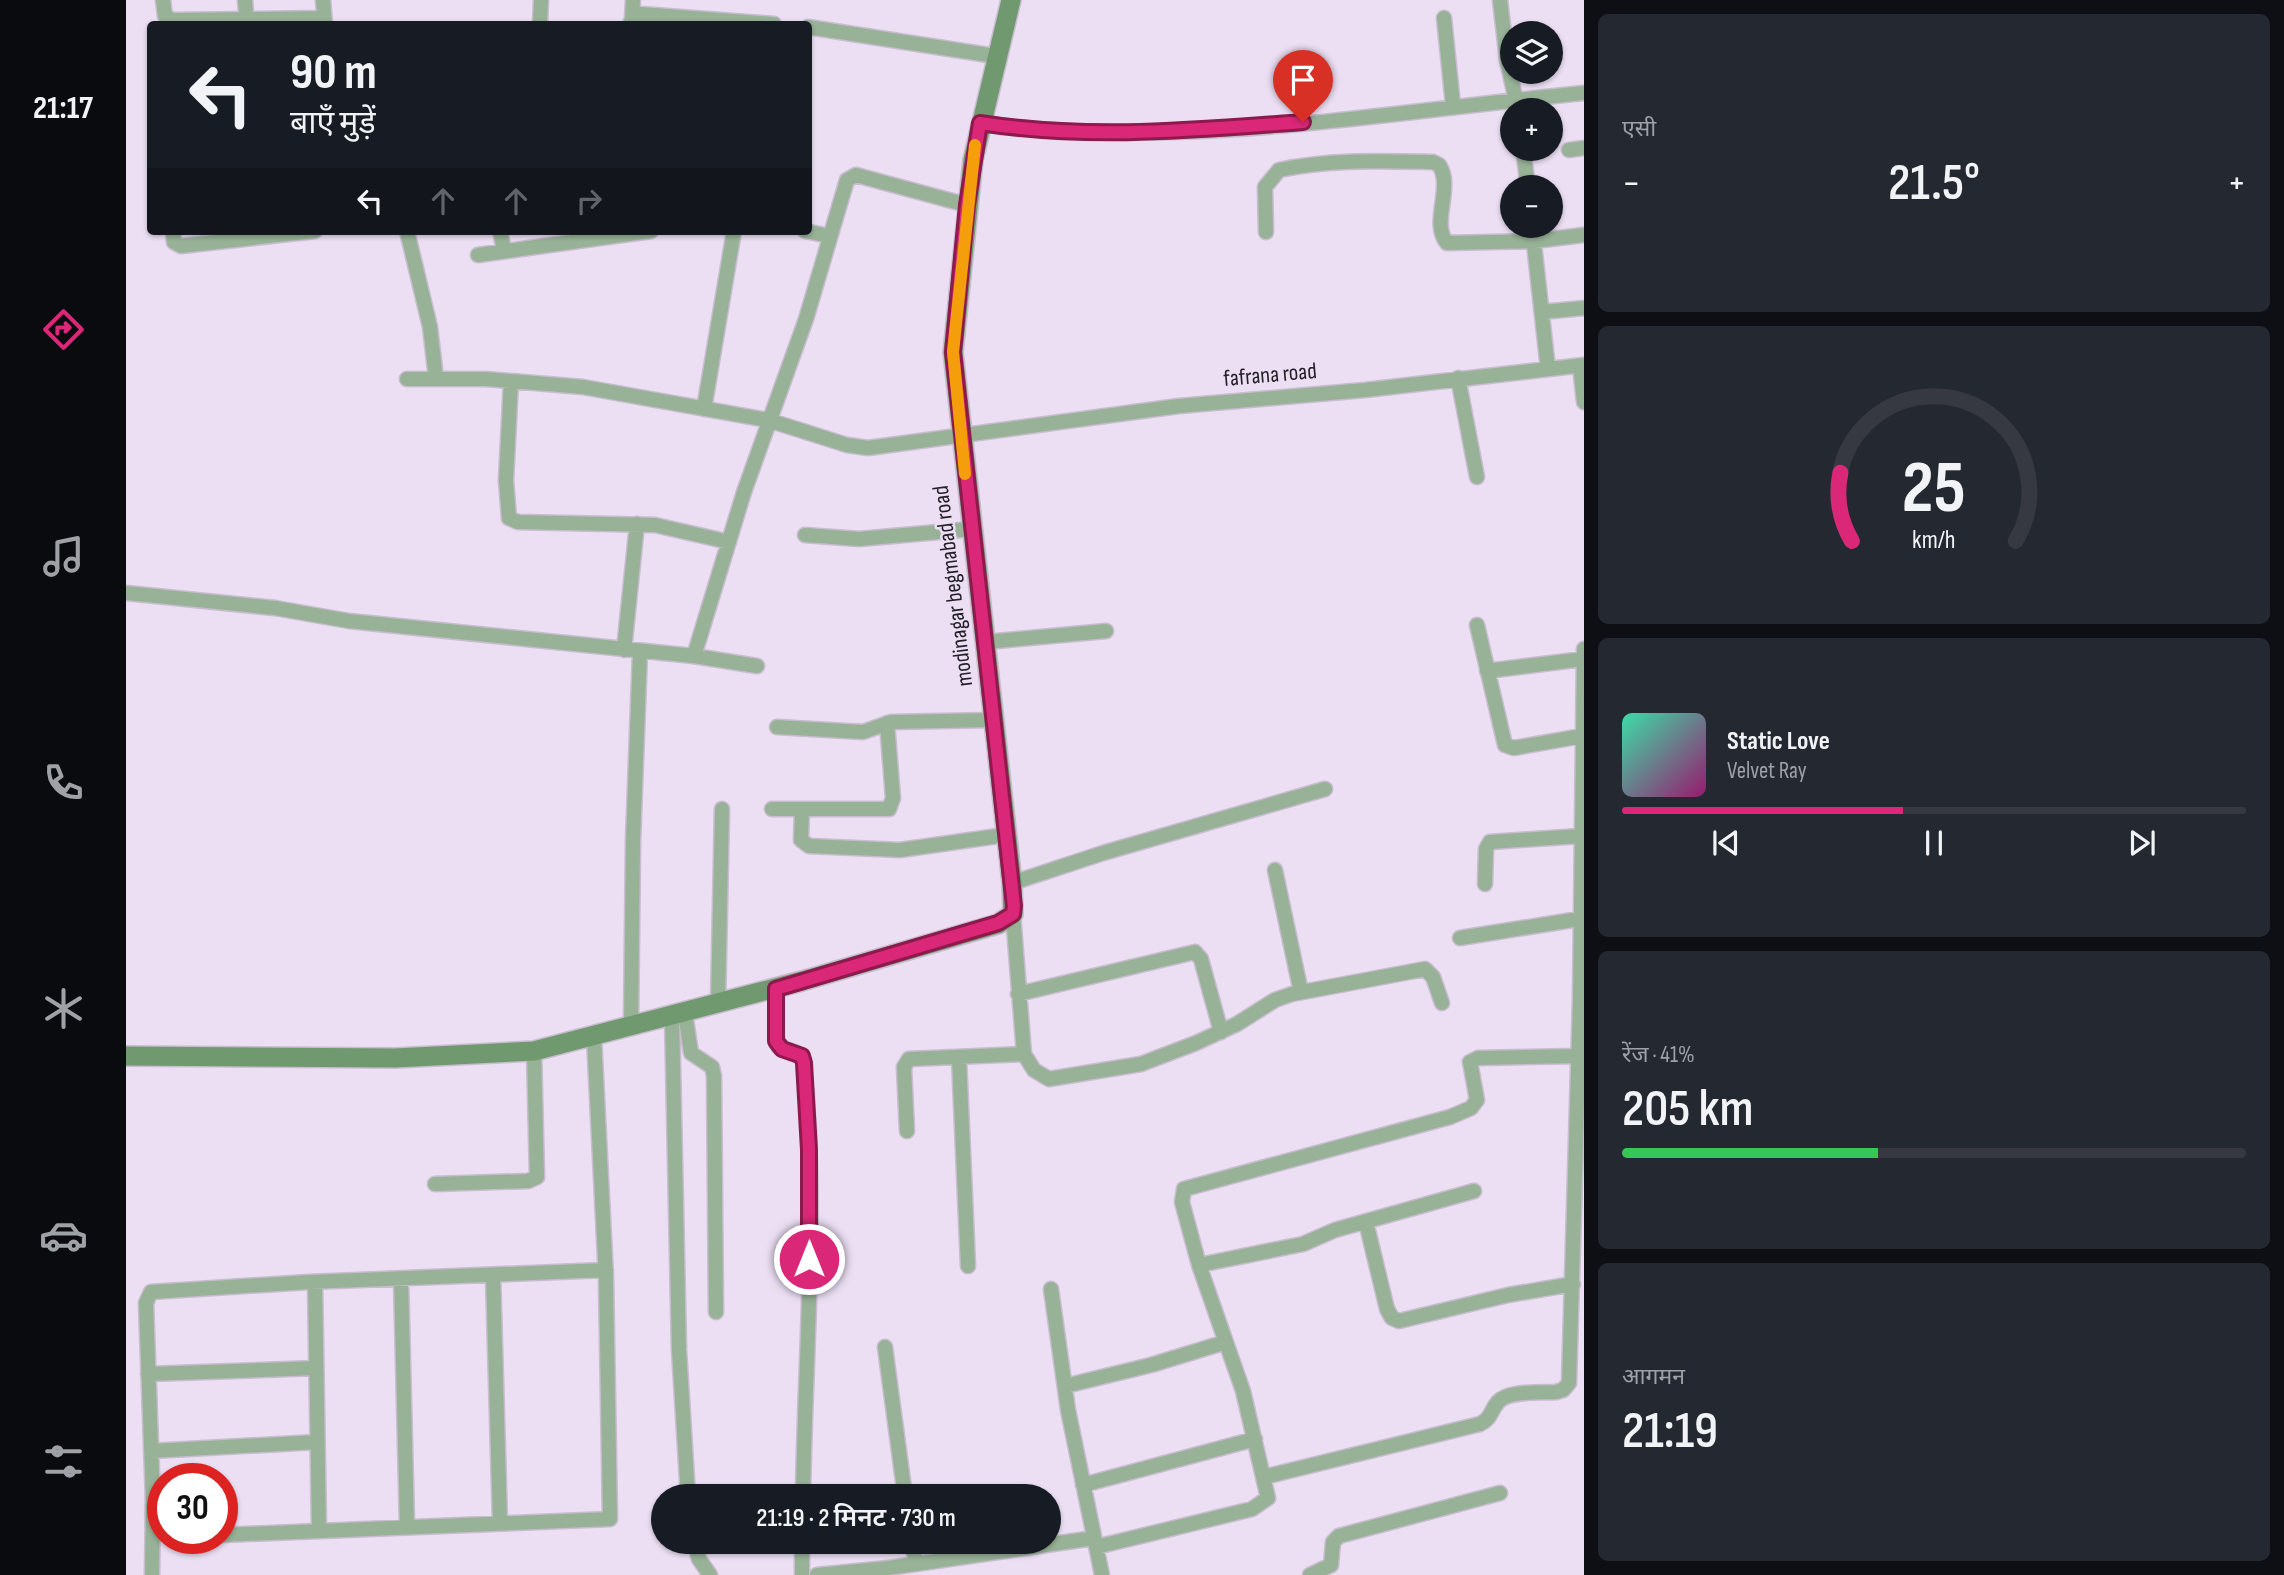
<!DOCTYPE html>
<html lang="hi">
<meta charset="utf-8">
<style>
:root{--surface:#171b24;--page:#242831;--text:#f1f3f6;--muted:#9ea1a6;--line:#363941;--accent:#db2777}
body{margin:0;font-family:"Sofia Sans Condensed","Noto Sans Devanagari",sans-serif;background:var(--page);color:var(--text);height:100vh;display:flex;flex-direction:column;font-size:26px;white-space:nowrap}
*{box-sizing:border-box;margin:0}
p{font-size:23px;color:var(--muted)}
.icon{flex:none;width:38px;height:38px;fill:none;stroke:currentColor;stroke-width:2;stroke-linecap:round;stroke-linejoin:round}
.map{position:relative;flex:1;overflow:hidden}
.details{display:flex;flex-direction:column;gap:14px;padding:14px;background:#0d0f14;width:700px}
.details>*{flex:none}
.guide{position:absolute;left:21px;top:21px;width:665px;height:214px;border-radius:7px;box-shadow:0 2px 5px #0004;background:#171b24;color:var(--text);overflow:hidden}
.buttons{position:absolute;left:1374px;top:21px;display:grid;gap:14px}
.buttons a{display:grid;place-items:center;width:63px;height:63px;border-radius:50%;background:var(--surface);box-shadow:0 2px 5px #0004;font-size:35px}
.speed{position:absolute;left:21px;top:1463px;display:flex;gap:14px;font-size:35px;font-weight:700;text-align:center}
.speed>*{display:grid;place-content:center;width:91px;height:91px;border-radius:50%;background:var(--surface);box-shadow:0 2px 5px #0004;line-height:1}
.speed .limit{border:10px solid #d22;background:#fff;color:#111}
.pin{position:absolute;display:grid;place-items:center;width:60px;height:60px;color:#fff;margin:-72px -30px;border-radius:50% 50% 50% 0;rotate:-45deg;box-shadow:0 0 7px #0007}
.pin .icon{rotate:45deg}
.me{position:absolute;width:77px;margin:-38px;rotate:0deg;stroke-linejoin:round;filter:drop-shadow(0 0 5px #0008)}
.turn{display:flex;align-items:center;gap:24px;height:147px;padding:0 28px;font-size:32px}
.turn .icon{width:91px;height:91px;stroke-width:2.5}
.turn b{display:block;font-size:49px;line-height:60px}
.lanes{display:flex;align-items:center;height:66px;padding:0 28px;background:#0003;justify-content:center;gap:35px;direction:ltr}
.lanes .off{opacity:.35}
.big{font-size:52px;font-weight:600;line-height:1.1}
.details .card{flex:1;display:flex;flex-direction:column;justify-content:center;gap:10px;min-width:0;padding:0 24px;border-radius:10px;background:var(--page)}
.details .dial{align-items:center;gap:0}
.dial svg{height:182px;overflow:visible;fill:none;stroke:var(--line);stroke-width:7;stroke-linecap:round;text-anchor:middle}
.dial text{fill:var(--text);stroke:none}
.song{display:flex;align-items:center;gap:21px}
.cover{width:84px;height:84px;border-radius:10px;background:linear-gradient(135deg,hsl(160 70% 55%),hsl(320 70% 35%))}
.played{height:7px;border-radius:4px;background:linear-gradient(90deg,var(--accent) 45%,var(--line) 45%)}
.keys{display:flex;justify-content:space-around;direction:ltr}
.heat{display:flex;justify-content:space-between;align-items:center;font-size:38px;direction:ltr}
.charge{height:10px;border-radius:5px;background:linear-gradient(90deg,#34c759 41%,var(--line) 0)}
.trip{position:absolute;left:525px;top:1484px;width:410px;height:70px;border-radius:35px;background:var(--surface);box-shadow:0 2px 5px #0004;font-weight:600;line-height:70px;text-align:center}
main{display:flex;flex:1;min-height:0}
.menu{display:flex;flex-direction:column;width:126px;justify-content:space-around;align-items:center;background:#090b0e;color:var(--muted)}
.menu .icon{width:49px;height:49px}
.menu .active{color:var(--accent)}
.menu b{font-size:32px;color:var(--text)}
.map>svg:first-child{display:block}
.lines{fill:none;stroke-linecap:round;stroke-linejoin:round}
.street-casing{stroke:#c8bdcf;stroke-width:17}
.secondary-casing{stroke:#c8bdcf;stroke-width:22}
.street{stroke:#97b296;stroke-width:14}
.secondary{stroke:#70996f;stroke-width:19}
.route-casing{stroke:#8e194d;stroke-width:18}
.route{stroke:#db2777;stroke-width:12}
.slow{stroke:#f59e0b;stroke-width:12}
.labels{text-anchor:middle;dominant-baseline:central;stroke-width:5;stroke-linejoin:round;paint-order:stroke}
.street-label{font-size:23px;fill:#242028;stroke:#ecdff4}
</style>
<main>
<nav class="menu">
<b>21:17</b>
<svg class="icon active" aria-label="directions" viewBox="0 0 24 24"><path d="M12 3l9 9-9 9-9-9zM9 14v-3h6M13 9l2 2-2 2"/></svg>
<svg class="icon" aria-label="music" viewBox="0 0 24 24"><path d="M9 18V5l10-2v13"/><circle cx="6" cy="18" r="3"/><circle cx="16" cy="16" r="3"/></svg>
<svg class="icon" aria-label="phone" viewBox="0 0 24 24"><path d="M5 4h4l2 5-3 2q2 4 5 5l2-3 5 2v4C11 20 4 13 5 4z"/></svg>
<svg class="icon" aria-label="climate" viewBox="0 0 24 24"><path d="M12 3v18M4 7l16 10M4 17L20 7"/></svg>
<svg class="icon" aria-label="car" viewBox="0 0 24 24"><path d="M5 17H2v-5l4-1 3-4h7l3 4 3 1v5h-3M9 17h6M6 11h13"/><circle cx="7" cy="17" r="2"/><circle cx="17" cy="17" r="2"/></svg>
<svg class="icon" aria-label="filters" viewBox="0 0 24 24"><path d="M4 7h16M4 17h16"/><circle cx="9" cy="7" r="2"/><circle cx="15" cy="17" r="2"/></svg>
</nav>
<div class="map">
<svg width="1458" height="1575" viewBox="0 0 1458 1575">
<rect width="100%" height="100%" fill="#ecdff4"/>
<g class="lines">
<g class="street-casing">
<path id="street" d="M37,0L39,16L46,20L198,18
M119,0L121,24
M197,0L199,24
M1374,0L1381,60L1392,110
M1318,18L1327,105
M506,19L507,0
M414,24L415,0
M504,24L506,19L514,14L648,24
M682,27L869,56
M854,123C1048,151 1262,112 1458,93
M1397,149L1402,187
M1443,150L1458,148
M1406,226L1422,369
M47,231L48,242L55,246L189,231
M281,231L304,327L310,378
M374,231L378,250
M679,231L703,236
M1140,232L1139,187L1153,170C1203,159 1256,161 1307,162L1313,165C1328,187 1304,223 1321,243L1408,241L1458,235
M352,255L525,231
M1416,312L1458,308
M1454,366L1458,402
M1332,378L1351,477
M281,379H360L457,387L642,420L721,445L742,448L1053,406L1239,390L1458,365
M385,381L380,480L383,518L392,522L529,525L603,542
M578,409L608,231
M679,535L733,539L846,529
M0,593L149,608L223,621L568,656L631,666
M1351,625L1379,745L1388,748L1456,736
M860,642L980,631
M498,650L511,524
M568,656L618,492L680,319L721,180L730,175L841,205
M1361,671L1458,659
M651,727L737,732L765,722L867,720
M646,809H763L767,798L761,723
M676,809L675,840L683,846L774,850L879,835
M1149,870L1175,992
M886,883L977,853L1199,789
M1359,884L1360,849L1364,842L1454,836
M887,914L898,1054L908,1070L923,1079L1015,1064L1070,1043L1111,1024L1149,1000L1166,994L1299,969L1307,977L1316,1003
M1334,938L1453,919
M650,989V1040L652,1046L670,1053L677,1059C693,1204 679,1351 677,1496
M892,994L1069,952L1075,959L1095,1032
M592,1004L596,809
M559,1013L565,1053L586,1067L588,1076L590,1312
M546,1016L553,1350L562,1496
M505,1027L507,841L514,652
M833,1058L842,1266
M781,1131L778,1067L783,1059L898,1054
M309,1184L402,1181L411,1177L408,1051
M1240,1222L1261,1309L1266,1318L1273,1321L1382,1295L1447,1284
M1073,1265L1177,1244L1209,1230L1348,1191
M367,1275L374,1523
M275,1279L281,1525
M189,1282L193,1529
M925,1289L942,1410L976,1575
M759,1347L779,1496
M22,1374L190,1368
M939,1386L1025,1365L1100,1342
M25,1451L191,1442
M1138,1477L1354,1424C1366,1418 1364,1411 1372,1402C1382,1390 1416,1393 1430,1392L1437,1390L1443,1383L1454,1000L1458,649
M957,1485L1129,1439
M96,1535L484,1519L480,1278L468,1037
M568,1542L573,1559L584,1575
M786,1542L790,1564
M970,1547L1126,1509L1142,1498L1117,1391L1073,1265L1056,1202L1058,1189L1324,1117L1345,1108L1351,1100L1344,1062L1352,1058L1453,1056
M26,1575L27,1501L20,1303L25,1292L183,1282L480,1270
M676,1575V1542
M691,1575L762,1568L968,1538
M1184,1575L1205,1565L1207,1542L1213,1536L1374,1493"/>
</g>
<g class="secondary-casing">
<path id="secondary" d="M0,1056L269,1058L408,1051L676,981L872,924L887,914L886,883L827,352L847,160L885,0"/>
</g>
<use href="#street" class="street"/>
<use href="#secondary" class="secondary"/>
</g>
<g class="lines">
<g class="route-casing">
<path id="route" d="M683,1259V1150L678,1063L676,1056L656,1049L650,1041V989L872,923L887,914L888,906L827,352L841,205L854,123C964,140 1066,130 1177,122"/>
</g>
<use href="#route" class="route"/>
<path class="slow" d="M839,474L827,352L849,145"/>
</g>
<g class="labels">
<g class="street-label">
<text transform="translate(1144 375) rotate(-5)">fafrana road</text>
<text transform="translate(827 586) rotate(-97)">modinagar begmabad road</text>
</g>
</g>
</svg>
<div class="buttons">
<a><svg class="icon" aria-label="layers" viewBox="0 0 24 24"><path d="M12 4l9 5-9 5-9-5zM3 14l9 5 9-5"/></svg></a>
<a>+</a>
<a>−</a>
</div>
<div class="speed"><div class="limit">30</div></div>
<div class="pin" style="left:1177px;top:122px;background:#d93025"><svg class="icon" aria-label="arrive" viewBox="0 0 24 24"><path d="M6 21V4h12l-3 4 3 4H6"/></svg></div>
<svg class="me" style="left:683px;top:1259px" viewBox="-20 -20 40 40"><circle r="17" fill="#db2777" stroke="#fff" stroke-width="3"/><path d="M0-11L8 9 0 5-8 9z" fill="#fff"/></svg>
<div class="trip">21:19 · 2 मिनट · 730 m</div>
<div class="guide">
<div class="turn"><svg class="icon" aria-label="left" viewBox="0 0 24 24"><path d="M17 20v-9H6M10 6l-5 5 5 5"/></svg><div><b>90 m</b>बाएँ मुड़ें</div></div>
<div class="lanes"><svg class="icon" aria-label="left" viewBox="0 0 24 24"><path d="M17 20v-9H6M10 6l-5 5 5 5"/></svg><svg class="icon off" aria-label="ahead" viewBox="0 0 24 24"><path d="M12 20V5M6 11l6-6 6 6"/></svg><svg class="icon off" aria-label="ahead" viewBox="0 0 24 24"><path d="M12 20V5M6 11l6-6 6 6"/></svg><svg class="icon off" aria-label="right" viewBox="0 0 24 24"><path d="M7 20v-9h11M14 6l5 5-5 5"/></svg></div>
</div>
</div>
<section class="details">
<div class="card"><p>एसी</p>
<div class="heat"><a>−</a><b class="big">21.5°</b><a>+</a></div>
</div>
<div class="card dial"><svg viewBox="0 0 100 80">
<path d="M14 69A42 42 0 1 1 86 69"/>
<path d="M14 69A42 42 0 0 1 9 39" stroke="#db2777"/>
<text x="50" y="56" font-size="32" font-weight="700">25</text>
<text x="50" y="72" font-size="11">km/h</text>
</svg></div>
<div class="card">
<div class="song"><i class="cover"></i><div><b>Static Love</b><p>Velvet Ray</p></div></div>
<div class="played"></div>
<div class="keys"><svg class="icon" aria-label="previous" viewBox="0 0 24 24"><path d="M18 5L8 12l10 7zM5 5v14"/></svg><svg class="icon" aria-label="pause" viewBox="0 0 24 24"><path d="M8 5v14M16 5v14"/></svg><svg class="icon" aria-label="next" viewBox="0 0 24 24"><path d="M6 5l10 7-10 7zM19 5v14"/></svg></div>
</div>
<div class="card"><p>रेंज · 41%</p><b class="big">205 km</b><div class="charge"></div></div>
<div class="card"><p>आगमन</p><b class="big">21:19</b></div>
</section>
</main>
